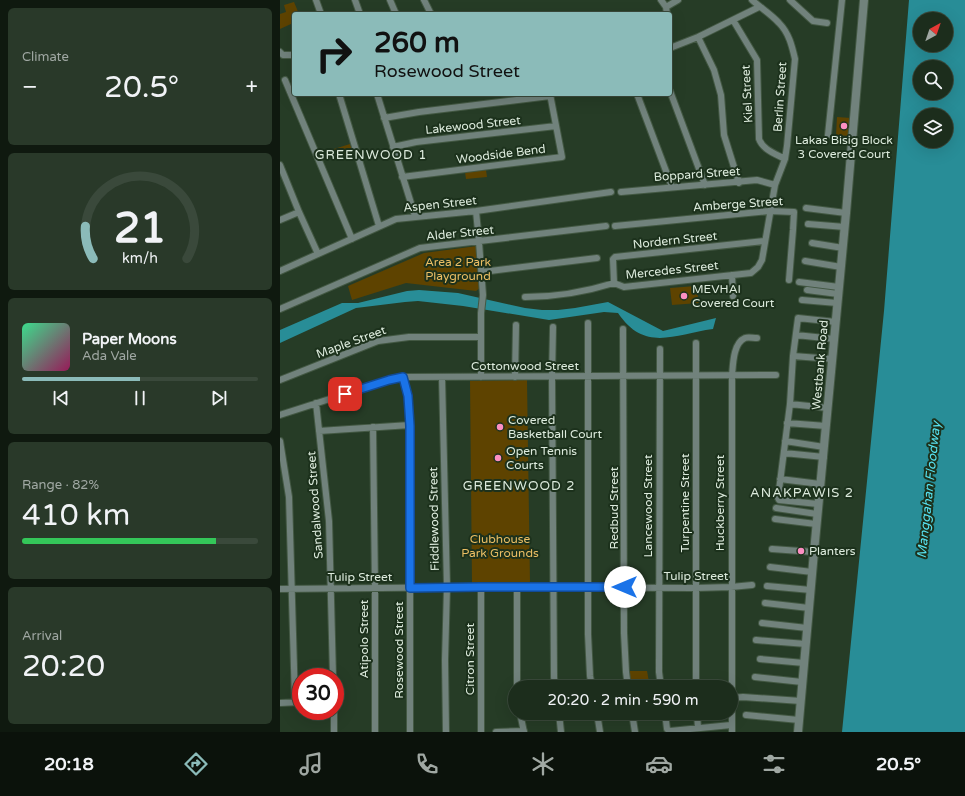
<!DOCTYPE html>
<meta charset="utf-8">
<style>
:root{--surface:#1c2d1c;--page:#293929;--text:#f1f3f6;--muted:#a0a8a3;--line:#3a493b;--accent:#8bbbb9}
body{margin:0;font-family:"Varela Round",sans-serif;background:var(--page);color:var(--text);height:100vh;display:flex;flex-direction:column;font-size:15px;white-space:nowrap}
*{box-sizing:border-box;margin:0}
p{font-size:13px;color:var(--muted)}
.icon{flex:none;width:22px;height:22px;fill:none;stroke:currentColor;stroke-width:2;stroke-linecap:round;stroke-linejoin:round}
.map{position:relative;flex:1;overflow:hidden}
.panel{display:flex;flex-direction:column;gap:8px;padding:8px;background:#0f190f;width:280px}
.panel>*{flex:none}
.hud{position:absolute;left:12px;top:12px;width:380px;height:84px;border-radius:4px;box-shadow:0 4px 16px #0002,0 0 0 1px var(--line);background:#8bbbb9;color:#111;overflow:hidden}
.needle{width:26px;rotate:40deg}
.controls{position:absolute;left:633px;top:12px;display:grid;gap:8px}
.controls a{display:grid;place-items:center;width:40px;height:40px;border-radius:50%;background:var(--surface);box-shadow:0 4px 16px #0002,0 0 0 1px var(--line);font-size:20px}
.speed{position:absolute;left:12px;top:668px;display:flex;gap:8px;font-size:20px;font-weight:700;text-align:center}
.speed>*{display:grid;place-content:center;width:52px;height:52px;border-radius:50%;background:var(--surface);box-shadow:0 4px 16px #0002,0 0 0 1px var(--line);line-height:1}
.speed .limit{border:6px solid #d22;background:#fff;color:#111}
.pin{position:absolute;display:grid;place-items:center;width:34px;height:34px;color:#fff;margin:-17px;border-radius:8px;box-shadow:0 2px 6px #0006}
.me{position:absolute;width:44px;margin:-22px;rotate:270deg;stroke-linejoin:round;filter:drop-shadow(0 0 3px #0008)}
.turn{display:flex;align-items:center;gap:14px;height:84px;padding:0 16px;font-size:18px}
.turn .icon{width:52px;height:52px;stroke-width:2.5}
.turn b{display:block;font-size:28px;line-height:34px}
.big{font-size:30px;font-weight:600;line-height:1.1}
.panel .tile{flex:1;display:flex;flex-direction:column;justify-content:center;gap:6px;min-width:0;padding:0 14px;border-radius:6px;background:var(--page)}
.panel .dial{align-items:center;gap:0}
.dial svg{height:104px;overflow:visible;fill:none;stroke:var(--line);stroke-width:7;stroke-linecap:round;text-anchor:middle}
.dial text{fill:var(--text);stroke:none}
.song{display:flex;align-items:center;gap:12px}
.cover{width:48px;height:48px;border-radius:6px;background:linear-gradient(135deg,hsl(150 70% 55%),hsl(330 70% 35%))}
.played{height:4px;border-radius:2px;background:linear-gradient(90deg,var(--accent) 50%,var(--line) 50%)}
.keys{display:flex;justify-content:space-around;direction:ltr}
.heat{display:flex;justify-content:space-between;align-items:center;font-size:22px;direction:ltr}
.charge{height:6px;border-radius:3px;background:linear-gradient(90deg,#34c759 82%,var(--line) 0)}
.trip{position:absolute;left:228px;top:680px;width:230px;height:40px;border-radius:20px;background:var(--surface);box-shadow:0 4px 16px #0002,0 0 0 1px var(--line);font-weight:600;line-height:40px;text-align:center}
.dock{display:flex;height:64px;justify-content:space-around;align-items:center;background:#0b120b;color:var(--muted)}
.dock .icon{width:28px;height:28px}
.dock .current{color:var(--accent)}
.dock b{font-size:18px;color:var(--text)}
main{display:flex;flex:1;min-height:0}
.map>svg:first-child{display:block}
.green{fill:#5e4300}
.water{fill:#288d97;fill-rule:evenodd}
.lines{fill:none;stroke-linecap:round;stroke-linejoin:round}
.minor-casing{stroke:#435843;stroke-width:8}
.tertiary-casing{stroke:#435843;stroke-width:10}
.minor{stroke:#71827c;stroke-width:6}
.tertiary{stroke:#71827c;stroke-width:8}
.route-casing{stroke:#114b97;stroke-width:10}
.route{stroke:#1a73e8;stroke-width:7}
.poi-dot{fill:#fc8fc2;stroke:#1c311c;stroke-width:1.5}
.labels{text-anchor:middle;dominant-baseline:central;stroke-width:4;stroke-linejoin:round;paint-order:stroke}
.street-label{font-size:12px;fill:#ddebdd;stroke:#1c311c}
.poi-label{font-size:12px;fill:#ddebdd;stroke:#1c311c;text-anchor:start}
.park-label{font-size:12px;fill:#ebbe64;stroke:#1c311c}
.neighbourhood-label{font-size:13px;letter-spacing:1px;fill:#ddebdd;stroke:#1c311c}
.water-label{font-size:13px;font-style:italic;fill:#57e3f2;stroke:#1c311c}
</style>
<main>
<section class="panel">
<div class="tile"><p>Climate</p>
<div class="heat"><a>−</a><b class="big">20.5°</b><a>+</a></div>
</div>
<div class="tile dial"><svg viewBox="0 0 100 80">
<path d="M14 69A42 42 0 1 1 86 69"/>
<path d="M14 69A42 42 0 0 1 8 44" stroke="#8bbbb9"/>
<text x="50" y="56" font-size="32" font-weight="700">21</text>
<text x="50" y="72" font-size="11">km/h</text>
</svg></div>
<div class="tile">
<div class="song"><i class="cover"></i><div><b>Paper Moons</b><p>Ada Vale</p></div></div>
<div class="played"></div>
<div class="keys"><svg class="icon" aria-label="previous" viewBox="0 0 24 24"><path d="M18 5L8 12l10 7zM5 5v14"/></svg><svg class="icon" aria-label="pause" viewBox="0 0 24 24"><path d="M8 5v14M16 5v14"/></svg><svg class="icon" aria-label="next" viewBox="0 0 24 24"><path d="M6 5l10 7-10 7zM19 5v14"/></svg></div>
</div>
<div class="tile"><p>Range · 82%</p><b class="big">410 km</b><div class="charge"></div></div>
<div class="tile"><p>Arrival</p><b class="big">20:20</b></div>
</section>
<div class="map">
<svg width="685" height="732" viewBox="0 0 685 732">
<rect width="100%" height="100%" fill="#263c26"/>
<path class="green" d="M14,2L19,14H14V30L11,24L0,29V14L6,12L4,5Z
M557,117L571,118L570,136L556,135Z
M70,144L73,153L57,159L54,149Z
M206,170L207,177L186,179L185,172Z
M197,246L200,288L196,291L126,283L72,300L68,286L144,253Z
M416,286L419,303L392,305L390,288Z
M247,380L250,583H192L190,381Z
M348,671H367L370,687H351Z"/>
<path class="water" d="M629,0H685V732H562L604,311ZM640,19H666V45H640ZM640,67H666V93H640ZM640,115H666V141H640Z
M139,290L178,293L245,308L262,310H278L295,308L328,302L383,331L436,318L433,329C395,334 365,353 338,313L324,312L269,320L183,306L138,301L125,302L76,308L0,343V330L62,303H78L127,291Z"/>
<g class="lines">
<g class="minor-casing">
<path id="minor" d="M36,0L41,14
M75,0L80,14
M110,0L116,14
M144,0L151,14
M381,0L386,7L387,14
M510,0L533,21L547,23
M386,7L398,0
M453,20L477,60L479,139C483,150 496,154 505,159
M418,37L434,70L441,95L444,135L459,183
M390,48L418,37L479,7
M0,52L3,55H14
M5,80L72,239
M390,91L425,185
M59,94L99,226
M97,94L135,216
M357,94L392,187
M104,118L139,112L270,96
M548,135L562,0
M113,147L136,142L276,126
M0,165L19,212L38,254
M122,177L282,157L270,94
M341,192L477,180L495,185
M526,208L566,213
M196,211L199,242L203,295L201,313V377
M0,220L19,212
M528,224L565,227
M335,226L489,211L514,212L513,230L509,280
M532,243L563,248
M525,261L561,267
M0,271L116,219L196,211L331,192
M202,272L317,258
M452,275L453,296
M519,282L559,287
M334,283L344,287L471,273L478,267L482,260L495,185L505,159L507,146L515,59C512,46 509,33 499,23C492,15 481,8 472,0
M334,283L333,259L335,257L485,241
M527,290L558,294
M245,297C276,297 305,292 334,283
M522,300L557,303
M0,309L140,248L326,226
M308,323V634L310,676L312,687
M273,327L272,377L274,677L275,687
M343,329L344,633L346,672L348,687
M516,335L554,339
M416,343V687
M380,349L379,672L381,687
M513,356L552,359
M123,377L128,396L130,425V732
M162,377L167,587L165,660L166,732
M235,377L236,325
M0,380L98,341L129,337H200
M36,403L49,521L53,677
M510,404L548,408
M0,415L109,380L123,377L496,375
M507,423L546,426
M93,427L95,588V732
M39,431L130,425
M0,441L9,497L15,702
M505,441L544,447
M504,453L544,457
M500,479L540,484
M538,504L499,500L498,498L510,404L513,356L518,318L556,322
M496,508L537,514
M495,519L536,524
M492,549L534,552
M490,567L532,572
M487,586L531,590
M237,587V687
M0,589L201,587L415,588L451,587L472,585
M485,603L529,608
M482,623L527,628
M476,640L526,644
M480,659L524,663
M475,677L522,682
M451,698L463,697L521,701
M0,703L21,702
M54,711V732
M240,713L244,732
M279,713L281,732
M317,713L320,732
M352,713L355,732
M385,713L387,729L390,731L451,725
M417,713L418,728
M466,715L519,720
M201,732V587
M216,732L244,731
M452,732V376C453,365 453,343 465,338C468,337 473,338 477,338"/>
</g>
<g class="tertiary-casing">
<path id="tertiary" d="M518,732L534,552L566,213L584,0"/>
</g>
<use href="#minor" class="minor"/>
<use href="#tertiary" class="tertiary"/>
</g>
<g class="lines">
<g class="route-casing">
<path id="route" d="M65,394L109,380L123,377L128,396L130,426V588L201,587H345"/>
</g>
<use href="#route" class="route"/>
</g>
<g class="poi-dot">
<circle cx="564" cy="126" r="4"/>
<circle cx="404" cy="296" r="4"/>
<circle cx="220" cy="427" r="4"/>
<circle cx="218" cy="458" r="4"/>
<circle cx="521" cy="551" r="4"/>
</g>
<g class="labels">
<g class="street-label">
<text transform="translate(467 94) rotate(-93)">Kiel Street</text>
<text transform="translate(500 97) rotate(-86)">Berlin Street</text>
<text transform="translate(193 125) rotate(-6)">Lakewood Street</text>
<text transform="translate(221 154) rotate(-7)">Woodside Bend</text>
<text transform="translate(417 174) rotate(-4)">Boppard Street</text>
<text transform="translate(160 204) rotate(-6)">Aspen Street</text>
<text transform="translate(458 204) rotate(-4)">Amberge Street</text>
<text transform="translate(180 233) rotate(-6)">Alder Street</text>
<text transform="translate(395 240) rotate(-6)">Nordern Street</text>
<text transform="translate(392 270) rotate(-6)">Mercedes Street</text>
<text transform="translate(71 342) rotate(-20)">Maple Street</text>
<text transform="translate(540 365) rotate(-85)">Westbank Road</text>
<text x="245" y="366">Cottonwood Street</text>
<text transform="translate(405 503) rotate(-90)">Turpentine Street</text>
<text transform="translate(440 503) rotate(-90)">Huckberry Street</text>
<text transform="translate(35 505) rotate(-94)">Sandalwood Street</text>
<text transform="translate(368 506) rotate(-90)">Lancewood Street</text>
<text transform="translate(334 508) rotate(-90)">Redbud Street</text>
<text transform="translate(154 519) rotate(-91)">Fiddlewood Street</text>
<text x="416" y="576">Tulip Street</text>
<text x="80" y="577">Tulip Street</text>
<text transform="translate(84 639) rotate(-90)">Atipolo Street</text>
<text transform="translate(119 650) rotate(-90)">Rosewood Street</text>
<text transform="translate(190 659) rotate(-90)">Citron Street</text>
</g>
<g class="poi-label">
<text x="564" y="140" text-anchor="middle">Lakas Bisig Block<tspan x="564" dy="14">3 Covered Court</tspan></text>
<text x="412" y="289">MEVHAI<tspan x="412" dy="14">Covered Court</tspan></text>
<text x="228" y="420">Covered<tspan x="228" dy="14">Basketball Court</tspan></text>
<text x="226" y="451">Open Tennis<tspan x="226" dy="14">Courts</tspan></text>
<text x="529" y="551">Planters</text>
</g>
<g class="park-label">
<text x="178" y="262">Area 2 Park<tspan x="178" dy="14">Playground</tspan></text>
<text x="220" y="539">Clubhouse<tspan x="220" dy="14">Park Grounds</tspan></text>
</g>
<g class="neighbourhood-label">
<text x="91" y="155">GREENWOOD 1</text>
<text x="239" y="486">GREENWOOD 2</text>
<text x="522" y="493">ANAKPAWIS 2</text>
</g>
<g class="water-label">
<text transform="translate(649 490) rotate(-84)">Manggahan Floodway</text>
</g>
</g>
</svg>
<div class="controls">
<a><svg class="needle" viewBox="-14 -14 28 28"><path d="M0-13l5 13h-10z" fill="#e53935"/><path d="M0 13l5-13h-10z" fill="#a0a8a3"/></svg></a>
<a><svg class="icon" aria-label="search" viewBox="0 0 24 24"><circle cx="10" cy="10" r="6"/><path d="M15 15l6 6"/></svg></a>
<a><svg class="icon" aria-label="layers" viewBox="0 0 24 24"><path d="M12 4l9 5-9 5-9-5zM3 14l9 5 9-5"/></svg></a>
</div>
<div class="speed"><div class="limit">30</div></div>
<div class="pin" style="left:65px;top:394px;background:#d93025"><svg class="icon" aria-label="arrive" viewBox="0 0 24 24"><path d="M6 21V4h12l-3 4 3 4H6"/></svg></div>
<svg class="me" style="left:345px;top:587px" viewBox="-20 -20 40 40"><circle r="19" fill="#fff"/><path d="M0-13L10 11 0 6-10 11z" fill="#1a73e8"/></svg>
<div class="trip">20:20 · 2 min · 590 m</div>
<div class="hud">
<div class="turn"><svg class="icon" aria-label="right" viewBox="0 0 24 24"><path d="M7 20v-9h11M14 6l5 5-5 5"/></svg><div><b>260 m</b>Rosewood Street</div></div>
</div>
</div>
</main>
<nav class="dock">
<b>20:18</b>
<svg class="icon current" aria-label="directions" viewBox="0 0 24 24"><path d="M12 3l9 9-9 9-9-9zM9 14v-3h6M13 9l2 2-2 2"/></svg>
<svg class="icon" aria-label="music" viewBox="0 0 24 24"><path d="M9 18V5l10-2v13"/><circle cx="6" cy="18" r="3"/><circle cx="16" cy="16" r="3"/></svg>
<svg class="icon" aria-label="phone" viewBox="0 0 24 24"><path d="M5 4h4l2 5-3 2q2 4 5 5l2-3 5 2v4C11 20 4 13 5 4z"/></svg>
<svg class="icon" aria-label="climate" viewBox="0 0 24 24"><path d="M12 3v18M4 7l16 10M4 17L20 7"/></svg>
<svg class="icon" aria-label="car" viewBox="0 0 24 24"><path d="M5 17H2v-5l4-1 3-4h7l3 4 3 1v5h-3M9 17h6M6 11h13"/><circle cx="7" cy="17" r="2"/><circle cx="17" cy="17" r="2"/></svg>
<svg class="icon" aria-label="filters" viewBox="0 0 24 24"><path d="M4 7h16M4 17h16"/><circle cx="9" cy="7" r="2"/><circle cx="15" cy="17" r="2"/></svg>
<b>20.5°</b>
</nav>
